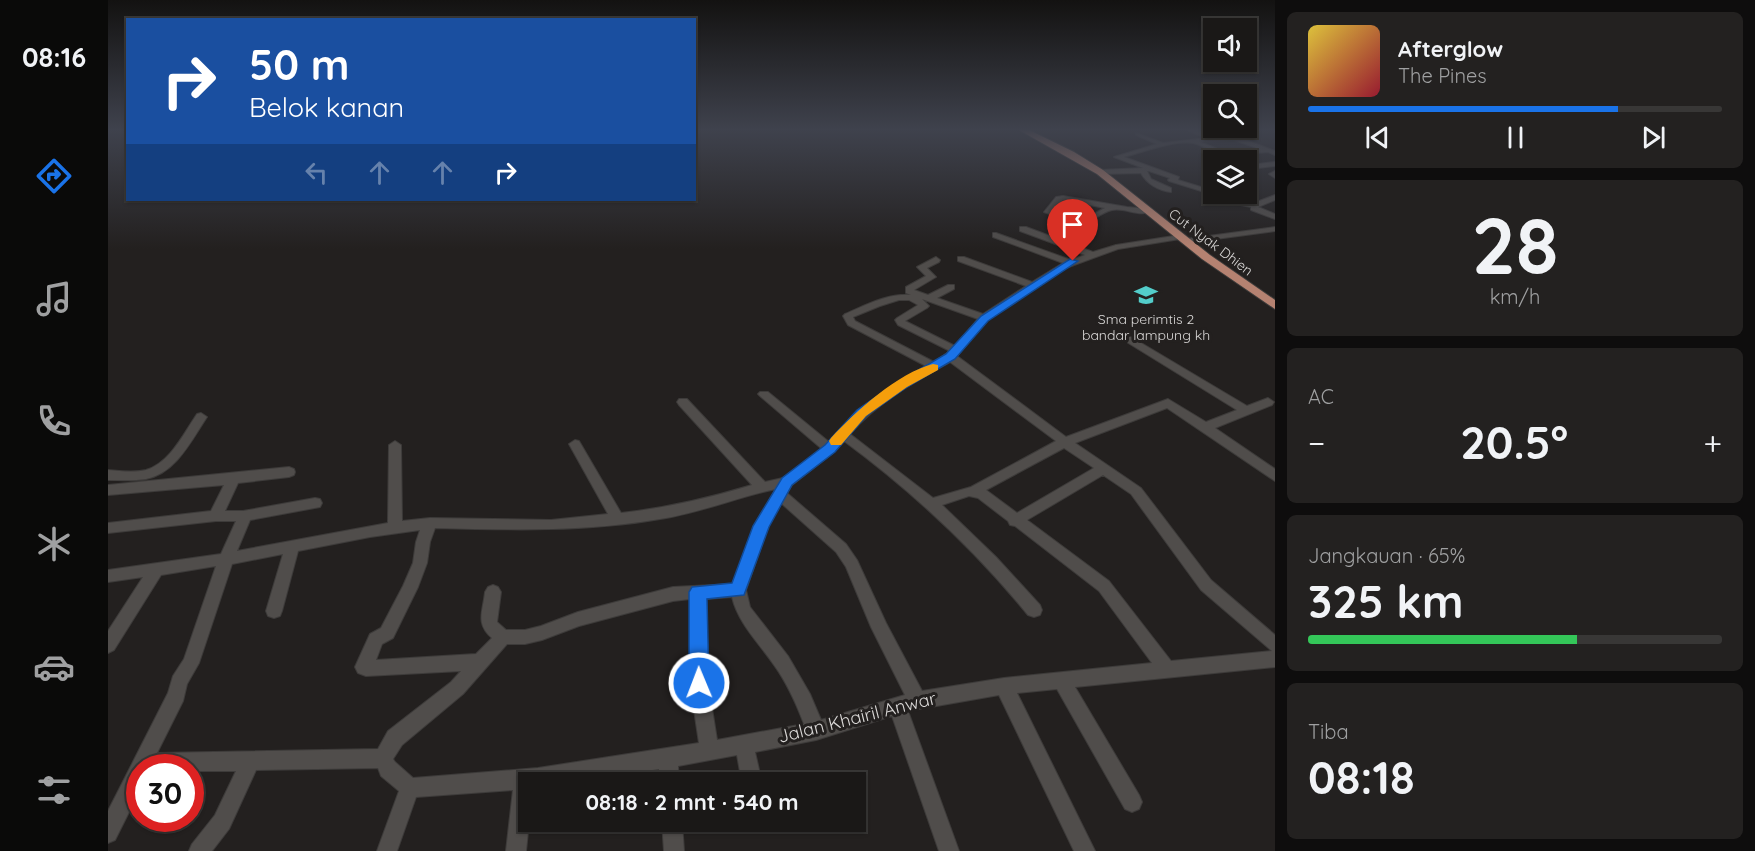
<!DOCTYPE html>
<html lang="id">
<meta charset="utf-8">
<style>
:root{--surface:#1a1817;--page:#232120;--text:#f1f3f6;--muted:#9fa0a1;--line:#383736;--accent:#1a73e8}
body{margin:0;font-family:Quicksand,sans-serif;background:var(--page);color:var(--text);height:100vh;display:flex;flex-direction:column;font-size:22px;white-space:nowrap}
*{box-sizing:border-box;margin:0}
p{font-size:20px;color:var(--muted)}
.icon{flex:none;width:33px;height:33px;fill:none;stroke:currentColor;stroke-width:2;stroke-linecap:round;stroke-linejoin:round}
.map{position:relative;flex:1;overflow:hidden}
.sheet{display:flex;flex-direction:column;gap:12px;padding:12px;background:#0e0d0d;width:480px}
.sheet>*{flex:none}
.guide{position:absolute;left:18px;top:18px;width:570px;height:183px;border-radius:0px;box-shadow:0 2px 4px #0004,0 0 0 2px var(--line);background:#1a4fa0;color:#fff;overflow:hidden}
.buttons{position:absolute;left:1095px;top:18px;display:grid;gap:12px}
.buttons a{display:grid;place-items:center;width:54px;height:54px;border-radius:0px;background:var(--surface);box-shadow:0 2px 4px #0004,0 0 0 2px var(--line);font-size:30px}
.speed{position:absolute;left:18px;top:754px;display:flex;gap:12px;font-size:30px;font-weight:700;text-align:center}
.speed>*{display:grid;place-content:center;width:78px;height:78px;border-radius:50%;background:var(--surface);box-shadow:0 2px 4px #0004,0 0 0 2px var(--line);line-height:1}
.speed .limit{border:9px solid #d22;background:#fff;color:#111}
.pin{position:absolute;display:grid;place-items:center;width:51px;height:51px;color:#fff;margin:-62px -26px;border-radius:50% 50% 50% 0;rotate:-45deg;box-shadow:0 0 6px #0007}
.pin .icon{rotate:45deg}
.me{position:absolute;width:66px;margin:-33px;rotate:359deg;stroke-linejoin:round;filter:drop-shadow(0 0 4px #0008)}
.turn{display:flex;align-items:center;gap:21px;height:126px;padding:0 24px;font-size:27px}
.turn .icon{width:78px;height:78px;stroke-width:2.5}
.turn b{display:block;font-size:42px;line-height:51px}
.lanes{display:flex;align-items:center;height:57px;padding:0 24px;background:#0003;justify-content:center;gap:30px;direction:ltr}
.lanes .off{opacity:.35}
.big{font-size:45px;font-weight:700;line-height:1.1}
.sheet .widget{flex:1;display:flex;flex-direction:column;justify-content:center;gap:9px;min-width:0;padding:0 21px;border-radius:9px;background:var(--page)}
.sheet .dial{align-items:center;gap:0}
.dial b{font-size:78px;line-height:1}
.song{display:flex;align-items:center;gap:18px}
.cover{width:72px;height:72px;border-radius:9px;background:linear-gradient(135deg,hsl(50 70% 55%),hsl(350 70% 35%))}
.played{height:6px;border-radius:3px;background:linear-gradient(90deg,var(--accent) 75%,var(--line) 75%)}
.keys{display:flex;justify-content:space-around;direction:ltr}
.heat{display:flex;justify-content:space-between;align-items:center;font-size:33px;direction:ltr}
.charge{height:9px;border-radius:4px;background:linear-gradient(90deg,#34c759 65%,var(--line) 0)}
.trip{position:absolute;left:410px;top:772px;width:348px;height:60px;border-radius:0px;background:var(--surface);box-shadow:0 2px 4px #0004,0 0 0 2px var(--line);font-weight:700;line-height:60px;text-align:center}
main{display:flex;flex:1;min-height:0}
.dock{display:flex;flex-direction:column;width:108px;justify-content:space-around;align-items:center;background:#0a0a09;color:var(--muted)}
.dock .icon{width:42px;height:42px}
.dock .selected{color:var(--accent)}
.dock b{font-size:27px;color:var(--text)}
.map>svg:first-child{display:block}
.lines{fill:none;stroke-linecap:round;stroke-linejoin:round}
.minor-casing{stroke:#3d3b3a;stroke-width:2}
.major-casing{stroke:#3d3b3a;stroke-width:2}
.minor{fill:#504d4b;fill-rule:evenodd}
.major{fill:#b58271;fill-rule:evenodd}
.route{fill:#1a73e8;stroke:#114b97;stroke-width:1.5}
.slow{fill:#f59e0b}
.labels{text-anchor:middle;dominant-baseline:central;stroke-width:6;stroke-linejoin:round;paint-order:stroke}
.far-street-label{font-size:14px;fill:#dad8d7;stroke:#23201f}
.far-poi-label{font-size:14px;fill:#dad8d7;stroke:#23201f}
.near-street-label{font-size:18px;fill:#dad8d7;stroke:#23201f}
</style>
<main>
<nav class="dock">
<b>08:16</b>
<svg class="icon selected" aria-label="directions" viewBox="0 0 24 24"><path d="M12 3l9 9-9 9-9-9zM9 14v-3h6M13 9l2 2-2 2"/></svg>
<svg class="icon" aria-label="music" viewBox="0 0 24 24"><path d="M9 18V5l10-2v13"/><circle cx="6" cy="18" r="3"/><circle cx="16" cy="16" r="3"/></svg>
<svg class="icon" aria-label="phone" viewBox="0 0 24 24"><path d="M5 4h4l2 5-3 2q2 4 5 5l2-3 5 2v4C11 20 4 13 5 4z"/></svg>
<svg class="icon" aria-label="climate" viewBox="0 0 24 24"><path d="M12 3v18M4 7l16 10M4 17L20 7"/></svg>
<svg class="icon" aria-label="car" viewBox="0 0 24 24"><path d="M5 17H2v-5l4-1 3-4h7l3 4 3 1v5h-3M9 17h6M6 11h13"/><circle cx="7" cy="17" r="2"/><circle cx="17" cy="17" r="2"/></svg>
<svg class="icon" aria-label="filters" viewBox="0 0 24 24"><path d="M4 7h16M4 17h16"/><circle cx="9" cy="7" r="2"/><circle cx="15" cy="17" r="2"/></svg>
</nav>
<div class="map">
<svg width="1167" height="851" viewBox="0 0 1167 851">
<rect width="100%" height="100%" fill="#23201f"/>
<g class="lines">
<g class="minor-casing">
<path id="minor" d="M1079,130H1088L1106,138L1127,136L1167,151V155L1160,152L1123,155L1133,160C1116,162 1101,146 1085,143C1066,140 1035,152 1016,157L1071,177L1070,180L1106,191V194H1110L1109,196L1146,203L1167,195V200L1150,207L1167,214V219L1143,210V207L1102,199L1103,194L1061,181L1060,180L1062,178L1041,171H1039L1043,179L1063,188V192C1051,191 1038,183 1033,173L992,174L989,172L992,170L1035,168L1006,157L1049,144L1028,135V133L1055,143L1098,138ZM1126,140L1152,149L1116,152L1093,142Z
M1138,161L1150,164L1167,162V166L1150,168L1138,165Z
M1167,171V178L1161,174Z
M955,196L1019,207L1040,209L1044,211C1032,218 1017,207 1004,210C994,212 983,222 973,226L936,212L948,197ZM955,200L997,208L972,221L945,211Z
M912,227H918L985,252L1008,245L1072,235L1076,237L1072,239L1010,249L958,268L879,320L849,356L958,437L1060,399L1098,422L1129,410L1009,336V332L1013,331L1139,406L1160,398L1166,402L1164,405L1107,428L1167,469V481L1059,408L967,443L1033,488L1103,580L1167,635V667L967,687L1031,795L1034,802L1031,809L1024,812L1017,809L949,689L909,693L987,851H966L891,695L800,711L851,851H831L784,716L708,740L647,752L654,783H634L629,755L570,766L571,783H551V769L460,783H420L421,822L418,851H398L405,790L308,797L289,851H269L291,791L273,776L270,768L148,770L121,829L104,851H81L84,844L107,815L128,771H82V768H32V790L7,840L0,843V811L60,693L65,676L76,659L108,566L53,575L6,650L0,653V631L35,577L0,582V570L113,554L128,521H108L0,533V523L103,511L116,485L0,495V485L181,467L186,469L187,472L186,475L181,477L130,483L117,511H135L207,498L212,499L214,503L212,507L142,520L129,551L280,523L281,445L287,441L293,445L294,521L322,518L443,520L500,514L461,444L467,440L471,441L513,513C558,508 601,498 644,485L571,405L569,402L571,399H579L657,482L675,478L714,449L652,396L650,394L652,392H660L721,442L750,410L790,382L818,366L740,325L735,316L737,314C758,305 780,293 803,295L798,293V287L818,276L809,267L828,257L832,260L831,262L819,268L828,277L806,290L820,295L840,285H846V289L829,298L875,314L918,286L850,261V257H856L924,282L955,263L885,237V233H888L963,260L977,255L912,231ZM814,299L870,319L847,346L797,321L819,308L821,306ZM791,300H801L810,305L789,318L787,320L790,325L842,351L826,362L747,321L745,317L772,306ZM842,362L948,441L863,487L825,498L742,434C770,402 807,381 842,362ZM736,441C805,492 866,549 920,615L926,617L932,615L934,610L932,605L888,557L834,505L861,496L870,498L900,521L902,525L907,526L991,591L1044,663L896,678L814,691L778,623L749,560L738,544L679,493L684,485L726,452ZM956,448L986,468L909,513L878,490ZM995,475L1023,494L1093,590L1164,651L1063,661L1001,581L919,520ZM668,489L646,526L625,584L565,587L470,612L433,626L417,630H398L389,622L393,592L390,587L385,585L380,587L377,592C375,612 367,623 384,638L368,654L268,660L274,644L285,638L310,587L319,563L322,542L327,528C402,530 478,532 552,519C592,513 629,497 668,489ZM673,503L728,552L738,567L763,627L797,695L713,720L702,694L680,656L642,607L638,590L660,527ZM312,530L308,542L305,563L295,586L273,628L262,634L247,667L250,673L258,676L353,671L343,682L280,731L270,749L49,753L75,701L79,684L91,663L124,564L175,554L158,611L160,616L166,618L172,616L174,611L190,551L262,537ZM624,597C630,623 651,643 666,665C679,683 688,703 696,724L609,740L600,683L598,599ZM582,599V683L591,743L430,768L305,778L287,762L285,759L294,745L355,694L399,644H417L434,640L471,626L565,601Z
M1167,227V231L1078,243L1074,241L1078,239Z
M93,413L99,417C83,441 68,473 38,479C25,481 12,480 0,480V470C12,471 26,473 38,470C62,463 76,433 89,414Z
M554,822H574L576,851H556Z"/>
</g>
<g class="major-casing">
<path id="major" d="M911,130H921L966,152L995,170L1102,255L1167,300V309L1094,259L989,174Z"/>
</g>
<use href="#minor" class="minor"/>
<use href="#major" class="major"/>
</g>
<linearGradient id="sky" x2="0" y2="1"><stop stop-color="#131211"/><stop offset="0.52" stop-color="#3f424d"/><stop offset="1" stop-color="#3f424d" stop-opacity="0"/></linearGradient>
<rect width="1167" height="249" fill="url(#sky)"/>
<path class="route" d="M962,259L970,261L880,321L847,359L799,387L758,416L727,452L684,485L661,527L636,595L599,599L601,683L598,690L591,692L584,690L581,683V592L584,587L624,583L645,526L674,478L717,445L749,410L790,382L838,354L873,316Z"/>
<path class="slow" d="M825,364L830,365V370L799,387L758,416L733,445H723L721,441L723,438C748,411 790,373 825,364Z"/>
<defs>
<g id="school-bare" transform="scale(1.8)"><path d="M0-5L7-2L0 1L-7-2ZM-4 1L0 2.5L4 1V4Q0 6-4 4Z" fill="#53cdca" stroke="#23201f" stroke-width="2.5" paint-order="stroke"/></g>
</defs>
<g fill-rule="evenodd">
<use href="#school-bare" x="1038" y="295"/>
</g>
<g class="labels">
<g class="far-street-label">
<text transform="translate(1103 242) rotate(37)">Cut Nyak Dhien</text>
</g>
<g class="far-poi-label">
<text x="1038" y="319">Sma perimtis 2<tspan x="1038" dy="16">bandar lampung kh</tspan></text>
</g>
<g class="near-street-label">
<text transform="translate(749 717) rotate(-14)">Jalan Khairil Anwar</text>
</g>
</g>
</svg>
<div class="buttons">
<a><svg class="icon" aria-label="sound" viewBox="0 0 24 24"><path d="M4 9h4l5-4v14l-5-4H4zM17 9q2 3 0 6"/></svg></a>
<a><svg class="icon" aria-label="search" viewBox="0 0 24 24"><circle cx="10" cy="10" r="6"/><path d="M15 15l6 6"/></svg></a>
<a><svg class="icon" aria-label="layers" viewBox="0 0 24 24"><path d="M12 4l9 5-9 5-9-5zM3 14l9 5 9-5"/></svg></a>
</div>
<div class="speed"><div class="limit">30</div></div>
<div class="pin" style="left:965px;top:261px;background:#d93025"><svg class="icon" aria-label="arrive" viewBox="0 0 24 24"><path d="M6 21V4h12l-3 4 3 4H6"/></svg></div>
<svg class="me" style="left:591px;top:683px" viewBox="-20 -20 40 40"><circle r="17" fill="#1a73e8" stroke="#fff" stroke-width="3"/><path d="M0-11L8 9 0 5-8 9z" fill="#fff"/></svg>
<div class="trip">08:18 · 2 mnt · 540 m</div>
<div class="guide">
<div class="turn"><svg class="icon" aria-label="right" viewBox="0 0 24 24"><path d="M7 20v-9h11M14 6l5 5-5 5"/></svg><div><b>50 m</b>Belok kanan</div></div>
<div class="lanes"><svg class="icon off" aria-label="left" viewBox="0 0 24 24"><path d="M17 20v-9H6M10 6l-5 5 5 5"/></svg><svg class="icon off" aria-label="ahead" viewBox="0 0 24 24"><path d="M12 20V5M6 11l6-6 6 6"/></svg><svg class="icon off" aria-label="ahead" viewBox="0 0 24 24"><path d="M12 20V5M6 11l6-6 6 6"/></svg><svg class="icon" aria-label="right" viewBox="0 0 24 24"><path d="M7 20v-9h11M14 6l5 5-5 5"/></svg></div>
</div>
</div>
<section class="sheet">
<div class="widget">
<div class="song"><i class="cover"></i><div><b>Afterglow</b><p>The Pines</p></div></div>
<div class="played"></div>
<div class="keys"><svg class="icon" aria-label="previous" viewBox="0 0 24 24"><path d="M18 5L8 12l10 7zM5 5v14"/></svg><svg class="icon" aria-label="pause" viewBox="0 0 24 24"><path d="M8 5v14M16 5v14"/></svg><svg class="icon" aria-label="next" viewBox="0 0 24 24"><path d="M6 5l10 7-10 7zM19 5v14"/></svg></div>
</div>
<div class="widget dial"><b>28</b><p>km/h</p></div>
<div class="widget"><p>AC</p>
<div class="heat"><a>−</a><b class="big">20.5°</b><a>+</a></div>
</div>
<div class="widget"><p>Jangkauan · 65%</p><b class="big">325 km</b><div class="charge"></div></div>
<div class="widget"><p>Tiba</p><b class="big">08:18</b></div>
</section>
</main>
